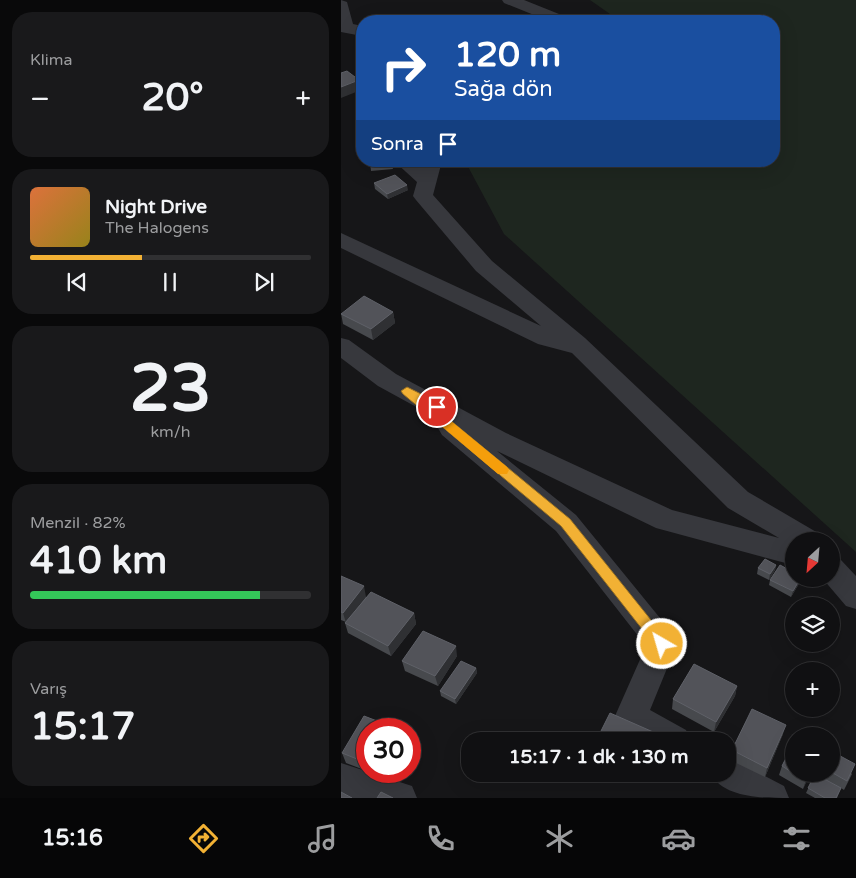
<!DOCTYPE html>
<html lang="tr">
<meta charset="utf-8">
<style>
:root{--surface:#101012;--page:#19191b;--text:#f1f3f6;--muted:#9c9d9f;--line:#303032;--accent:#f2b134}
body{margin:0;font-family:"Varela Round",sans-serif;background:var(--page);color:var(--text);height:100vh;display:flex;flex-direction:column;font-size:19px;white-space:nowrap}
*{box-sizing:border-box;margin:0}
p{font-size:16px;color:var(--muted)}
.icon{flex:none;width:28px;height:28px;fill:none;stroke:currentColor;stroke-width:2;stroke-linecap:round;stroke-linejoin:round}
.map{position:relative;flex:1;overflow:hidden}
.drawer{display:flex;flex-direction:column;gap:12px;padding:12px;background:#09090a;width:341px}
.drawer>*{flex:none}
.guide{position:absolute;left:15px;top:15px;width:424px;height:152px;border-radius:20px;box-shadow:0 5px 20px #0002,0 0 0 1px var(--line);background:#1a4fa0;color:#fff;overflow:hidden}
.needle{width:32px;rotate:206deg}
.tools{position:absolute;left:444px;top:532px;display:grid;gap:10px}
.tools a{display:grid;place-items:center;width:55px;height:55px;border-radius:50%;background:var(--surface);box-shadow:0 5px 20px #0002,0 0 0 1px var(--line);font-size:25px}
.speed{position:absolute;left:15px;top:718px;display:flex;gap:10px;font-size:25px;font-weight:700;text-align:center}
.speed>*{display:grid;place-content:center;width:65px;height:65px;border-radius:50%;background:var(--surface);box-shadow:0 5px 20px #0002,0 0 0 1px var(--line);line-height:1}
.speed .limit{border:8px solid #d22;background:#fff;color:#111}
.pin{position:absolute;display:grid;place-items:center;width:42px;height:42px;color:#fff;margin:-21px;border:2px solid #fff;border-radius:50%;box-shadow:0 1px 5px #0007}
.me{position:absolute;width:55px;margin:-28px;rotate:322deg;stroke-linejoin:round;filter:drop-shadow(0 0 4px #0008)}
.turn{display:flex;align-items:center;gap:18px;height:105px;padding:0 15px;font-size:22px}
.turn .icon{width:65px;height:65px;stroke-width:2.5}
.turn b{display:block;font-size:35px;line-height:42px}
.then{display:flex;align-items:center;height:48px;padding:0 15px;background:#0003;gap:10px;font-size:19px}
.big{font-size:38px;font-weight:800;line-height:1.1}
.drawer .widget{flex:1;display:flex;flex-direction:column;justify-content:center;gap:8px;min-width:0;padding:0 18px;border-radius:20px;background:var(--page)}
.drawer .dial{align-items:center;gap:0}
.dial b{font-size:65px;line-height:1}
.song{display:flex;align-items:center;gap:15px}
.cover{width:60px;height:60px;border-radius:8px;background:linear-gradient(135deg,hsl(20 70% 55%),hsl(50 70% 35%))}
.played{height:5px;border-radius:2px;background:linear-gradient(90deg,var(--accent) 40%,var(--line) 40%)}
.keys{display:flex;justify-content:space-around;direction:ltr}
.heat{display:flex;justify-content:space-between;align-items:center;font-size:28px;direction:ltr}
.charge{height:8px;border-radius:4px;background:linear-gradient(90deg,#34c759 82%,var(--line) 0)}
.trip{position:absolute;left:120px;top:732px;width:275px;height:50px;border-radius:20px;background:var(--surface);box-shadow:0 5px 20px #0002,0 0 0 1px var(--line);font-weight:800;line-height:50px;text-align:center}
.menu{display:flex;height:80px;justify-content:space-around;align-items:center;background:#060607;color:var(--muted)}
.menu .icon{width:35px;height:35px}
.menu .active{color:var(--accent)}
.menu b{font-size:22px;color:var(--text)}
main{display:flex;flex:1;min-height:0}
.map>svg:first-child{display:block}
.green{fill:#1e261f}
.lines{fill:none;stroke-linecap:round;stroke-linejoin:round}
.minor{fill:#37383d;fill-rule:evenodd}
.wall{fill:#47494d}
.shaded-wall{fill:#2f3033}
.building{fill:#525359;stroke:#5f6168}
.route{fill:#f2b134;stroke:#9d7322}
.slow{fill:#f59e0b}
</style>
<main>
<section class="drawer">
<div class="widget"><p>Klima</p>
<div class="heat"><a>−</a><b class="big">20°</b><a>+</a></div>
</div>
<div class="widget">
<div class="song"><i class="cover"></i><div><b>Night Drive</b><p>The Halogens</p></div></div>
<div class="played"></div>
<div class="keys"><svg class="icon" aria-label="previous" viewBox="0 0 24 24"><path d="M18 5L8 12l10 7zM5 5v14"/></svg><svg class="icon" aria-label="pause" viewBox="0 0 24 24"><path d="M8 5v14M16 5v14"/></svg><svg class="icon" aria-label="next" viewBox="0 0 24 24"><path d="M6 5l10 7-10 7zM19 5v14"/></svg></div>
</div>
<div class="widget dial"><b>23</b><p>km/h</p></div>
<div class="widget"><p>Menzil · 82%</p><b class="big">410 km</b><div class="charge"></div></div>
<div class="widget"><p>Varış</p><b class="big">15:17</b></div>
</section>
<div class="map">
<svg width="515" height="798" viewBox="0 0 515 798">
<rect width="100%" height="100%" fill="#161618"/>
<path class="green" d="M249,0H515V552L163,234L124,161H432V21H279Z"/>
<g class="lines">
<path class="minor" d="M0,0L6,2L12,24L21,26V36L0,32Z
M161,0H183L228,18L230,21H208L163,3Z
M53,161H75L80,165L81,161H101L92,195L151,261L244,338L407,492L477,533L481,541H452V565L315,528L156,451L235,515L332,634L336,644L309,710L345,730L349,741C321,741 287,747 274,716L305,646L215,531L101,435L97,428L101,421L37,386L0,358V338L8,340L55,374L165,433L331,510L438,538L387,508L231,353L197,344L0,248V233L200,326L135,271L75,200L72,196L76,182Z
M490,556L500,560L515,576V609L505,606L482,579H490Z
M386,756L443,786L448,798C421,798 383,798 370,774H386Z
M0,763L71,786L76,798H8L0,795Z"/>
</g>
<path class="wall" d="M21,39V46H20L19,41Z
M29,161H50L52,169L30,171Z
M33,183L67,190L47,199L34,189Z
M52,312L54,323L32,340L2,324L0,313Z
M452,560V579L459,582L450,597L428,585L429,580L447,570L448,566Z
M435,565L434,570L428,580L416,574L417,568Z
M0,576L25,597L73,613L75,624L50,656L7,633L4,623L5,622L0,620Z
M116,656L97,686L64,671L61,661Z
M135,668L136,673L115,704L100,696L99,691Z
M396,686L394,696L373,732L331,709L332,699Z
M26,729V771L5,763L1,753Z
M442,734L424,777L389,760L391,750Z
M452,744V774H469L462,789L438,775L441,766Z
M490,751L511,774L503,790L500,788L496,798H474L465,793L474,774H490Z
M27,771H60L54,782Z
M287,774H305L302,781Z"/>
<path class="shaded-wall" d="M18,80L20,90L0,98V87Z
M66,185L67,190L47,199L46,194Z
M52,312L54,323L32,340L30,329Z
M435,565L434,570L428,580L429,574Z
M459,579H460L459,582L450,597L452,591Z
M23,586L25,597L5,623L2,613Z
M73,613L75,624L50,656L47,646Z
M115,646L116,656L97,686L94,676Z
M135,668L136,673L115,704L114,699Z
M396,686L394,696L373,732L375,722Z
M445,725L442,734L424,777L426,768Z
M72,734L74,744L69,754V739Z
M52,771H60L54,782L51,773Z
M303,774H305L302,781Z
M468,774H469L462,789L465,780Z"/>
<path class="building" d="M6,71L18,80L0,87V73Z
M19,126H21V138Z
M29,161H50L51,163L29,165Z
M54,175L66,185L46,194L33,183Z
M23,296L52,312L30,329L0,314Z
M424,559L435,565L429,574L417,568Z
M452,560V569L448,566Z
M439,565L452,572V579H459L452,591L429,580Z
M0,576L23,586L2,613L0,612Z
M30,592L73,613L47,646L4,623Z
M82,631L115,646L94,676L61,661Z
M120,661L135,668L114,699L99,691Z
M353,664L396,686L375,722L332,699Z
M411,709L445,725L426,768L391,750Z
M269,713L319,735L316,741H255Z
M23,716L57,729H26V763L1,753Z
M69,733L72,734L69,739Z
M458,733L463,736H457Z
M452,744V773L441,766Z
M490,751L514,764L506,781L490,772Z
M454,774H468L465,780Z
M474,774L500,788L495,798H484L467,788Z
M0,792L11,798H0Z
M40,792L52,798H36Z"/>
<path class="route" d="M66,387L100,404L102,407L98,411L229,519L326,640L328,644L326,648L321,650L316,648L220,526L62,394L60,391Z"/>
<path class="slow" d="M101,415L105,417L166,467L168,470L166,474H157L97,423L95,420L97,417Z"/>
</svg>
<div class="tools">
<a><svg class="needle" viewBox="-14 -14 28 28"><path d="M0-13l5 13h-10z" fill="#e53935"/><path d="M0 13l5-13h-10z" fill="#9c9d9f"/></svg></a>
<a><svg class="icon" aria-label="layers" viewBox="0 0 24 24"><path d="M12 4l9 5-9 5-9-5zM3 14l9 5 9-5"/></svg></a>
<a>+</a>
<a>−</a>
</div>
<div class="speed"><div class="limit">30</div></div>
<div class="pin" style="left:96px;top:407px;background:#d93025"><svg class="icon" aria-label="arrive" viewBox="0 0 24 24"><path d="M6 21V4h12l-3 4 3 4H6"/></svg></div>
<svg class="me" style="left:321px;top:644px" viewBox="-20 -20 40 40"><circle r="17" fill="#f2b134" stroke="#fff" stroke-width="3"/><path d="M0-11L8 9 0 5-8 9z" fill="#fff"/></svg>
<div class="trip">15:17 · 1 dk · 130 m</div>
<div class="guide">
<div class="turn"><svg class="icon" aria-label="right" viewBox="0 0 24 24"><path d="M7 20v-9h11M14 6l5 5-5 5"/></svg><div><b>120 m</b>Sağa dön</div></div>
<div class="then">Sonra<svg class="icon" aria-label="arrive" viewBox="0 0 24 24"><path d="M6 21V4h12l-3 4 3 4H6"/></svg></div>
</div>
</div>
</main>
<nav class="menu">
<b>15:16</b>
<svg class="icon active" aria-label="directions" viewBox="0 0 24 24"><path d="M12 3l9 9-9 9-9-9zM9 14v-3h6M13 9l2 2-2 2"/></svg>
<svg class="icon" aria-label="music" viewBox="0 0 24 24"><path d="M9 18V5l10-2v13"/><circle cx="6" cy="18" r="3"/><circle cx="16" cy="16" r="3"/></svg>
<svg class="icon" aria-label="phone" viewBox="0 0 24 24"><path d="M5 4h4l2 5-3 2q2 4 5 5l2-3 5 2v4C11 20 4 13 5 4z"/></svg>
<svg class="icon" aria-label="climate" viewBox="0 0 24 24"><path d="M12 3v18M4 7l16 10M4 17L20 7"/></svg>
<svg class="icon" aria-label="car" viewBox="0 0 24 24"><path d="M5 17H2v-5l4-1 3-4h7l3 4 3 1v5h-3M9 17h6M6 11h13"/><circle cx="7" cy="17" r="2"/><circle cx="17" cy="17" r="2"/></svg>
<svg class="icon" aria-label="filters" viewBox="0 0 24 24"><path d="M4 7h16M4 17h16"/><circle cx="9" cy="7" r="2"/><circle cx="15" cy="17" r="2"/></svg>
</nav>
